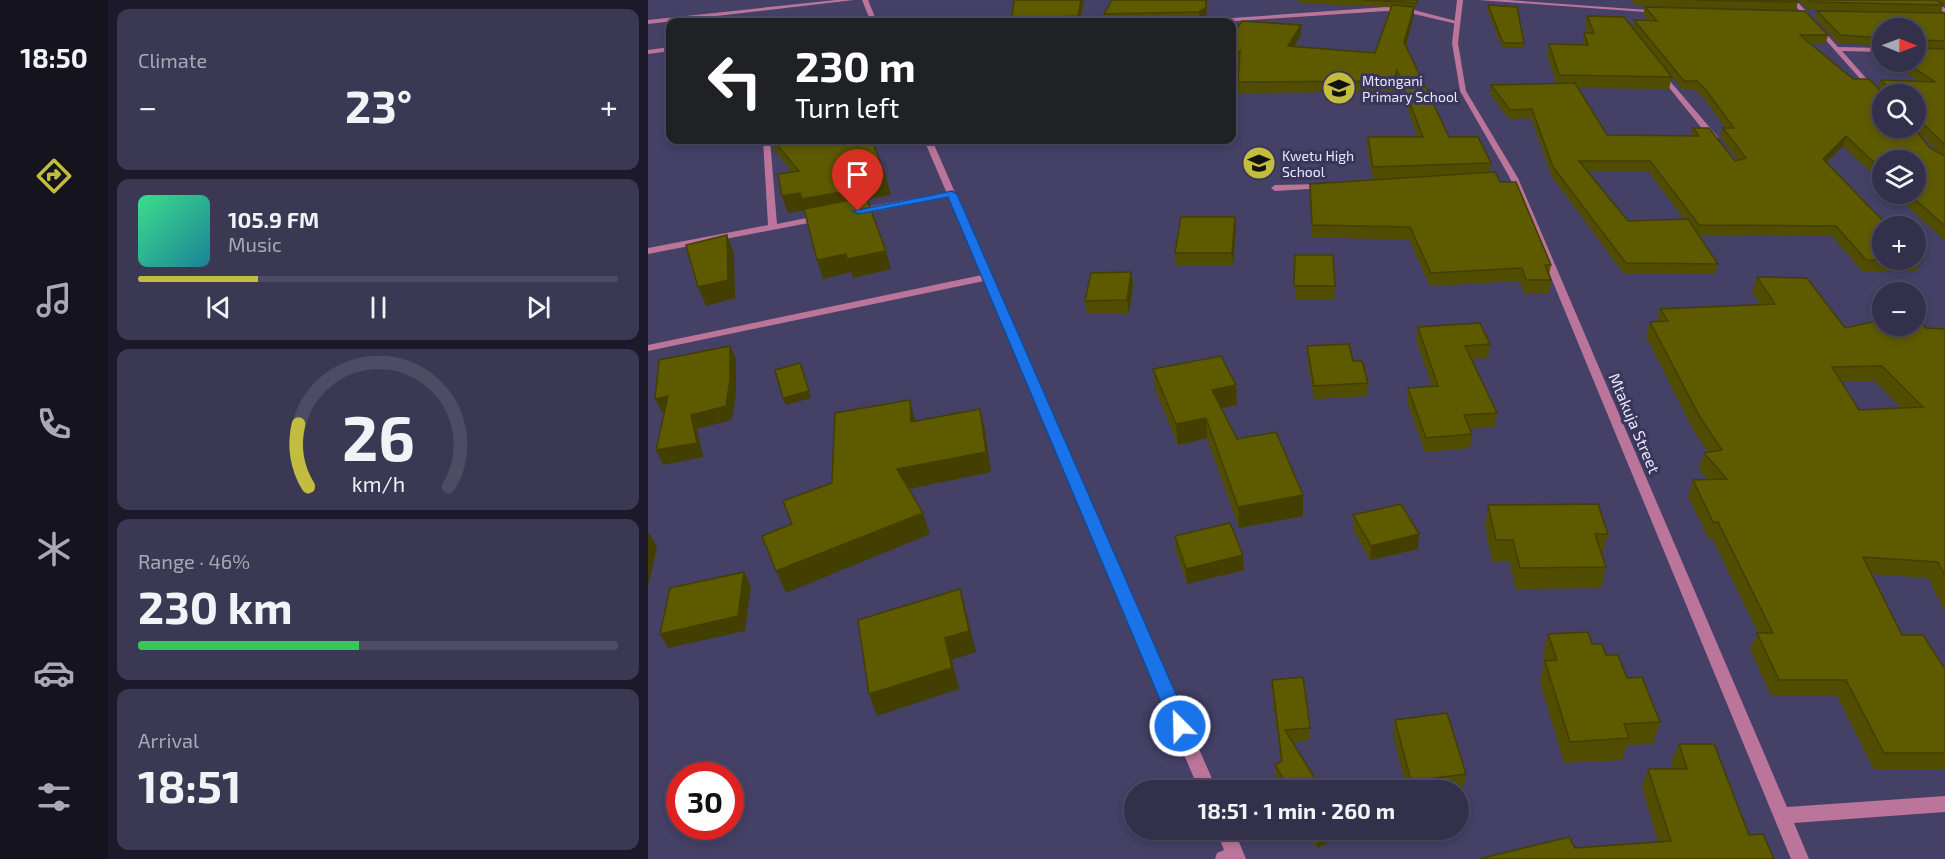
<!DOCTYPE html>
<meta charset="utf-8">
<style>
:root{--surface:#33304c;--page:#3b3853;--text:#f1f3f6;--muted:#a9a9b5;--line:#4e4b64;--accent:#c2bd3f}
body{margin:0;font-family:"Exo 2",sans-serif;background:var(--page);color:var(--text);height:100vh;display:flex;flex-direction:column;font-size:22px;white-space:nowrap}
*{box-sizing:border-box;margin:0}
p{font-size:20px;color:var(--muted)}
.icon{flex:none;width:33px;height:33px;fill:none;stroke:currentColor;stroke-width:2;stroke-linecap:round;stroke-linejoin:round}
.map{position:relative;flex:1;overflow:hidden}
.drawer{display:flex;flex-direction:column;gap:9px;padding:9px;background:#1c1a2a;width:540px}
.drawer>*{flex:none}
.hud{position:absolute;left:18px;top:18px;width:570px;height:126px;border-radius:12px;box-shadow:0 3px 9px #0003,0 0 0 2px var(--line);background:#202124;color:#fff;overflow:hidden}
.needle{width:39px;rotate:91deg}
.buttons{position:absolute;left:1224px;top:18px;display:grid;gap:12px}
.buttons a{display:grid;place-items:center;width:54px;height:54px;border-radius:50%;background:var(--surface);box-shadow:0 3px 9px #0003,0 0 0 2px var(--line);font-size:30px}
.speed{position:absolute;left:18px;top:762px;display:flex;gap:12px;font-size:30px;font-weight:700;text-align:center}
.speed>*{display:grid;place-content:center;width:78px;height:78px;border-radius:50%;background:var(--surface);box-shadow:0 3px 9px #0003,0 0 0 2px var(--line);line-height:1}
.speed .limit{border:9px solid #d22;background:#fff;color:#111}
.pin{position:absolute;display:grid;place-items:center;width:51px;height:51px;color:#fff;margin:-62px -26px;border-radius:50% 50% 50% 0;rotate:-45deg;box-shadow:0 0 6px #0007}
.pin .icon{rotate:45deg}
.me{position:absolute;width:66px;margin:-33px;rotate:337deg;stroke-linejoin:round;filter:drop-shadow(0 0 4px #0008)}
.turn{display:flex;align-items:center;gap:21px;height:126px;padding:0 30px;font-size:27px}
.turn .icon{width:78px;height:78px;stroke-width:2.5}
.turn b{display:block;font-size:42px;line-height:51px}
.big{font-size:45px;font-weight:700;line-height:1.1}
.drawer .widget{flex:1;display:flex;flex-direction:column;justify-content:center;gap:9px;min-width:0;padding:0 21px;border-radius:12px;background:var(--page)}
.drawer .dial{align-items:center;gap:0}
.dial svg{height:156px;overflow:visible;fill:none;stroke:var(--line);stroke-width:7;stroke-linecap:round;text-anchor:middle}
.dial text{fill:var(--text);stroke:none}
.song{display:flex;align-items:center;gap:18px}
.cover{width:72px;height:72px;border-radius:9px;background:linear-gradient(135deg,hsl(150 70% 55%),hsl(190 70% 35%))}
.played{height:6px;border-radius:3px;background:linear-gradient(90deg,var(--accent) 25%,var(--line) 25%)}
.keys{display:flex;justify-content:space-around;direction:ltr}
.heat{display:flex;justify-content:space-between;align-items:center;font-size:33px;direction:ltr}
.charge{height:9px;border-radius:4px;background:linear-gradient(90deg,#34c759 46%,var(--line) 0)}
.trip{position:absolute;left:476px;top:780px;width:345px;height:60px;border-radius:30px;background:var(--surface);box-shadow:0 3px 9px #0003,0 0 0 2px var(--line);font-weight:700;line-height:60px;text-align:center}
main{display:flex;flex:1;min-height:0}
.tabs{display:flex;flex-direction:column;width:108px;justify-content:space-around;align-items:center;background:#14131e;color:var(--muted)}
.tabs .icon{width:42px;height:42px}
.tabs .selected{color:var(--accent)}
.tabs b{font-size:27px;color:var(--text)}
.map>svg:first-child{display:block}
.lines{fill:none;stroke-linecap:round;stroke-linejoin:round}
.service{fill:#bb749a;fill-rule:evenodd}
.minor{fill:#bb749a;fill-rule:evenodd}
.wall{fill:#514d00;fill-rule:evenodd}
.shaded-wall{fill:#423f00}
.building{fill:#5e5a00;stroke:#423f00;stroke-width:1.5;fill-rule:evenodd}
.route{fill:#1a73e8;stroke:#114b97;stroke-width:1.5}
.labels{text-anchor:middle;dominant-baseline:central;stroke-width:6;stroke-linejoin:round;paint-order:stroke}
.far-poi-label{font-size:14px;fill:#e9e8fb;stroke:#39355b;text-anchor:start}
.street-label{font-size:16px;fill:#e9e8fb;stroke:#39355b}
</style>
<main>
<nav class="tabs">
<b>18:50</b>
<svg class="icon selected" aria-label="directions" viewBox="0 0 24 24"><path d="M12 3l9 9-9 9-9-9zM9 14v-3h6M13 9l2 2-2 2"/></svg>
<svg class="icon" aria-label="music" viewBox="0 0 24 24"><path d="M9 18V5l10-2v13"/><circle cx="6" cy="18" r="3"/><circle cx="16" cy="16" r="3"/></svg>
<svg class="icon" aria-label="phone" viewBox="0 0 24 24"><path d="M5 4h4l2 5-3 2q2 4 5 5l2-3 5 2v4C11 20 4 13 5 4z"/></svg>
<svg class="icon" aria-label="climate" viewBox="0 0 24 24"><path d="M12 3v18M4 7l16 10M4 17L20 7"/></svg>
<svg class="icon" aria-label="car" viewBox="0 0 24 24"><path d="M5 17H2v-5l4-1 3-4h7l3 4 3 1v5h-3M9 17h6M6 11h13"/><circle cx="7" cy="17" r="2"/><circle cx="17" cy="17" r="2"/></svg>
<svg class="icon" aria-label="filters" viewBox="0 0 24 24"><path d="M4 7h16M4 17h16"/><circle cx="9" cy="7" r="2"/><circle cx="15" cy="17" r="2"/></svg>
</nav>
<section class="drawer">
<div class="widget"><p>Climate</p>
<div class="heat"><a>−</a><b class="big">23°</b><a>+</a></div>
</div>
<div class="widget">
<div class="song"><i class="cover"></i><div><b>105.9 FM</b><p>Music</p></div></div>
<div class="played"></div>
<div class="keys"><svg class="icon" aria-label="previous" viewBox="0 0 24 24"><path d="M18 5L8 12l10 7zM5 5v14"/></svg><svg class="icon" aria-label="pause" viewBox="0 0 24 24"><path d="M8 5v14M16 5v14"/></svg><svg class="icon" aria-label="next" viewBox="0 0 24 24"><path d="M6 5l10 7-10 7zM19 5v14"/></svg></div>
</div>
<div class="widget dial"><svg viewBox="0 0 100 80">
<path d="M14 69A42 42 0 1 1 86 69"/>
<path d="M14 69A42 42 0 0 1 9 37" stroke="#c2bd3f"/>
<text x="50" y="56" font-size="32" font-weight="700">26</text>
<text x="50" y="72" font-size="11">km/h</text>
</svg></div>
<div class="widget"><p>Range · 46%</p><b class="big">230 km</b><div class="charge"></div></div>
<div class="widget"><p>Arrival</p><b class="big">18:51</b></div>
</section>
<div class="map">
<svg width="1297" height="859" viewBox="0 0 1297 859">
<rect width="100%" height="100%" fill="#444066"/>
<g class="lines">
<path class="service" d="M738,7L766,10L812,22L809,24L766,14L738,11L573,22H553L556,20Z
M225,19L227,22H213Z
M22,47V51L0,54V50Z
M115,140H122L129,224L173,215L177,218L176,220L0,254V248L120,225Z
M304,191L308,194L307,196L208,215L204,212L208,209Z"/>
<path class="minor" d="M188,0H206L0,24V20Z
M214,0H220L229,22H223Z
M809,0H815L810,43L818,91L870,178L1139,807L1297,796V812L1146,823L1161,859H1143L862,178L812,91L804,43Z
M830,0H860L1014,11L1011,13Z
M1142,0H1148L1190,47L1234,48V52L1194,51L1234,96V102L1232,101Z
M1278,0H1285L1297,8V13Z
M1011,73H1015L1070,137V141H1064L1011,75Z
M276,140H284L569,790H551L336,281L0,351V345L334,275Z
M676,184L680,186L679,188L627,191L623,188L627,185Z
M568,830H586L598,859H567L569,853L576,850Z"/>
</g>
<path class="wall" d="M436,0L432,22H365L364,19Z
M464,0H559L558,18L551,21L457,22L456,14Z
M651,0H770L768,8H766V16L758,45L801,137L843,163L841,172L852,182L903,265L901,275L903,280L901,294H876L872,281L782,286L761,240L664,237L662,184L764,177L725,179L719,149L720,137H770L748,80L745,92L590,93V82L592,61H584V36L653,25V35L646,47L727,53L743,7L651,3Z
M983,0H1148L1150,2L1148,10L988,6Z
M1150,0H1288L1295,5L1293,13L1160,10Z
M1289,0H1297V5Z
M840,5L876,43L875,48L854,47L839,10Z
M997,7L1180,35L1178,43H1161L1205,79L1230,88L1233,80L1270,81L1242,62H1268L1234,28V56L1232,54L1234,46L1190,43L1167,18L1169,11L1297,13V241L1246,194H1268L1234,160V183L1195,146L1178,163L1273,261L1268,272L1214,271L1184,236L1051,235L1070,264L1067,274H976L904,177L883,118L861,119L842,94L843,85L908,83L899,55L901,44L935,45L936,33H940L937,26L939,16L985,27L986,20H1000L995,15ZM994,39L1034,89L1047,90L1056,98L1077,128H1075L1072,137L1090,160L1087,161L1045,128L1043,136L959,135L930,88L1021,89L1024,77ZM1234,94H1268V128H1234ZM1266,128L1293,154L1282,148ZM939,171H1000L1036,219L980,221Z
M123,140H224L238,178L243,195L219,199L243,269L205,278L203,272L175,279L169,260L156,210L140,213L134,196L144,172L127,151Z
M588,229L585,265H528L527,253Z
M647,255L687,286L686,299H647Z
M483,272L485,285L481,313L439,314L437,301Z
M1109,277L1197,328L1297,329V611L1280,578L1224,574L1254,635L1297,669V769L1226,770L1189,696H1123L1102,649L1110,633L1064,538H1060L1040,496L1045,480H1060L1051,469L1056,453L1060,452L1047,433L998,336L1002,322L1009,321L1012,309L1113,305L1104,292ZM1227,381L1253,408L1211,410L1193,382Z
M770,327L842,344L840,358L823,359L849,413L847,427L822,429L824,434L822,448L777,452L759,402L760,388L784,386L768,340Z
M659,346L705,361L720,383V396L666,399L659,359Z
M505,369L589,405L573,408L589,439L655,516L591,528L559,438L530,445L507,389Z
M840,505L960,534L954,556L958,567L953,588L868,589L861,561L844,562L837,526Z
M705,515L770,549L722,560L705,529Z
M527,536L596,570L539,584L528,551Z
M900,634L944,644L958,655L979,678L1012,722L1005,744L979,745L974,760L916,763L892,682L897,661L895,655Z
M624,680L662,728V740L644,742L674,790H635L627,776V765L633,762L624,692Z
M747,720L818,774L815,789L804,790H759L745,735Z
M1031,744H1066L1101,835L1115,834L1126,859H830L921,837L927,848L1010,842L994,787L1000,769H1026L1023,762Z
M658,830H695L694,835L669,848Z"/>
<path class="shaded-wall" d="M433,0H436L431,22L430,16Z
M558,0H559L558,18L551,21V12Z
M766,7V16L756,52V42Z
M653,25V35L640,56V46Z
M749,70L748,80L745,92V81Z
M1198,136L1195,146L1171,169L1175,159Z
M238,178L243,195L140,213L134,196Z
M587,217L588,229L585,265L584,253Z
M79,235L86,253L87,298L58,306L50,287Z
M238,251L243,269L205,278L203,272L175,279L169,260L198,254Z
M483,272L485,285L481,313L479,300Z
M82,346L88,359V393L84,420L49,429L55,457L15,465L8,450L43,415Z
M152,363L163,398L138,405L135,398Z
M588,385L589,405L565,410L564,390Z
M20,396L26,410L14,413L7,399Z
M262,400L267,420L269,443L263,422Z
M332,409L337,430L343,472L256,490L249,469Z
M558,418L559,438L530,445L528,424Z
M655,495V516L591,528L590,507Z
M275,513L282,534L138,593L128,571Z
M1,532L9,547L0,587V536Z
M771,534L770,549L722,560L723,546Z
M595,555L596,570L539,584L538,569Z
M96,572L103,587L97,631L20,648L12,634Z
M312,589L318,611L328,652L304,660L311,689L229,716L221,694L297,638Z
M684,830H695L694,835L669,848L670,837Z"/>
<path class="building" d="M366,0H433L430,16L364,19Z
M464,0H558V8L551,12L456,14Z
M715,0H769V3Z
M1047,0H1148L1150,2Z
M1160,0H1288L1295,5L1162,2Z
M744,5L766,7L756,42L801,137H830L843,163L725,167L720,137H775L749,70L745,81L590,82L592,51H584V36L594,21L653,25L640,46L727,53Z
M840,5L869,7L876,43H855Z
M997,7L1157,11L1180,35H1152L1205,79H1221L1236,94H1234V128H1266L1282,148L1297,156V226L1261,194H1268V160H1234V170L1198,136L1175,159L1240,226H1234V260H1268V255L1273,261L1218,260L1188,226L1051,225L1002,161H931L980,221L1040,219L1070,264L978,263L905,167L884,109L862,110L843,85L927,83L959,135L1051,136L1045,128H1061L1087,161L1098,158L1075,128H1086L1058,90L1049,81H1036L986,20L1009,21Z
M1169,11L1297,13V41L1271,40L1269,42L1271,48L1297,49V145L1268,117V94H1237L1239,87L1233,80L1287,82L1257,62H1268V28H1234V38L1192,35Z
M939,16L976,17L1024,77L911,75L901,44L940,45L936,33H946Z
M125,140H224L238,178L213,182L215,188L154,199L152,193L134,196L130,174L151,171Z
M847,172L852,182H868L903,265H897L903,280H878L874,268L783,273L762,227L664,225L662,184Z
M218,197L238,251L199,259L198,254L169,260L156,209Z
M533,217H587L584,253H527Z
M79,235L80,280L50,287L38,245Z
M647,255H685L687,286H646Z
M483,272L479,300L437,301L443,273Z
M1109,277L1159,278L1197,328L1234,320V326H1268V316L1278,328L1297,329V576L1290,562L1215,557L1254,635H1275L1297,669V753H1236L1198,680H1131L1109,633H1125L1070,522H1065L1045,480L1079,479L1056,453L1074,450L1052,417L1002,322L1020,321L1012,309L1127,304ZM1234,366L1275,407L1211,410L1184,367Z
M832,323L842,344L817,346L849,413L816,415L824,434L778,438L760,388L790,386L770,327Z
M701,344L705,361H714L720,383L666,386L659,346Z
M82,346V379L78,406L43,415L49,443L8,450L20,396L7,399L11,360Z
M573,356L588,385L564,390L589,439L628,432L655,495L590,507L558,418L528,424L505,369Z
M152,363L161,391L135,398L127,370Z
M262,400L263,422L332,409L338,452L249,469L275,513L128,571L114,536L144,524L135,501L184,483L187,413Z
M753,504L771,534L723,546L705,515Z
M950,504L960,534H947L958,567L872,568L865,540H848L840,505Z
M582,523L595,555L538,569L527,536Z
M96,572L90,616L12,634L22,588Z
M312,589L321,631L297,638L304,668L221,694L210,620Z
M940,632L944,644H954L958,655H970L979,678L994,677L1012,722L976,724L981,738L922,742L897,661L909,660L900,634Z
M655,677L662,728L637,730L674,790H642L627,765L634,761L624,680Z
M799,713L818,774L763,781L747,720Z
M1031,744H1066L1101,835L1115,834L1126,859H831L921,837L927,848L1023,841L1000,769H1039Z
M665,830H684L670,837Z"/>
<path class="route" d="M304,191L309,194L542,726L539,732L532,734L526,732L523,726L300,197L210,214L205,211Z"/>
<defs>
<g id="school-disc" transform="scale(1.725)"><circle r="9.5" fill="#c2bd3f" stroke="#39355b"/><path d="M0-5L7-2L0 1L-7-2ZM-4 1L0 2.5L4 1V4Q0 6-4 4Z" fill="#111"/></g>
</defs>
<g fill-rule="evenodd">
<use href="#school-disc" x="691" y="88"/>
<use href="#school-disc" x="611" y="163"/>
</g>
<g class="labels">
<g class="far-poi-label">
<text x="714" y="80">Mtongani<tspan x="714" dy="16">Primary School</tspan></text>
<text x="634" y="155">Kwetu High<tspan x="634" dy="16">School</tspan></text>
</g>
<g class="street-label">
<text transform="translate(987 423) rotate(67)">Mtakuja Street</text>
</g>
</g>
</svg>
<div class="buttons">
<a><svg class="needle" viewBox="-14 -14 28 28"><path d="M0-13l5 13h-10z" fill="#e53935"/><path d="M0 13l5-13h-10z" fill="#a9a9b5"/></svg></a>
<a><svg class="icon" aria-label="search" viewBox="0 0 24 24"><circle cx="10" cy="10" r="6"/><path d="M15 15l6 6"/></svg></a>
<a><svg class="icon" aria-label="layers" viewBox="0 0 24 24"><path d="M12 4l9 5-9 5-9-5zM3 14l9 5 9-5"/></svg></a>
<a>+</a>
<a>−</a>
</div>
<div class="speed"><div class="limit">30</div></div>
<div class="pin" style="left:210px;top:211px;background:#d93025"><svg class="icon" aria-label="arrive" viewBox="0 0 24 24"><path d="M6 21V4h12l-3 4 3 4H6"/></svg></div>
<svg class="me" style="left:532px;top:726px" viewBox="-20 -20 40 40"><circle r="17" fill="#1a73e8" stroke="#fff" stroke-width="3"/><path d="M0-11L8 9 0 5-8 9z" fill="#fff"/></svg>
<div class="trip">18:51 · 1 min · 260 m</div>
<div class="hud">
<div class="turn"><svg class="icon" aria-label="left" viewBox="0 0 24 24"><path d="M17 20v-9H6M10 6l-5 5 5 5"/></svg><div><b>230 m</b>Turn left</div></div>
</div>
</div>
</main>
